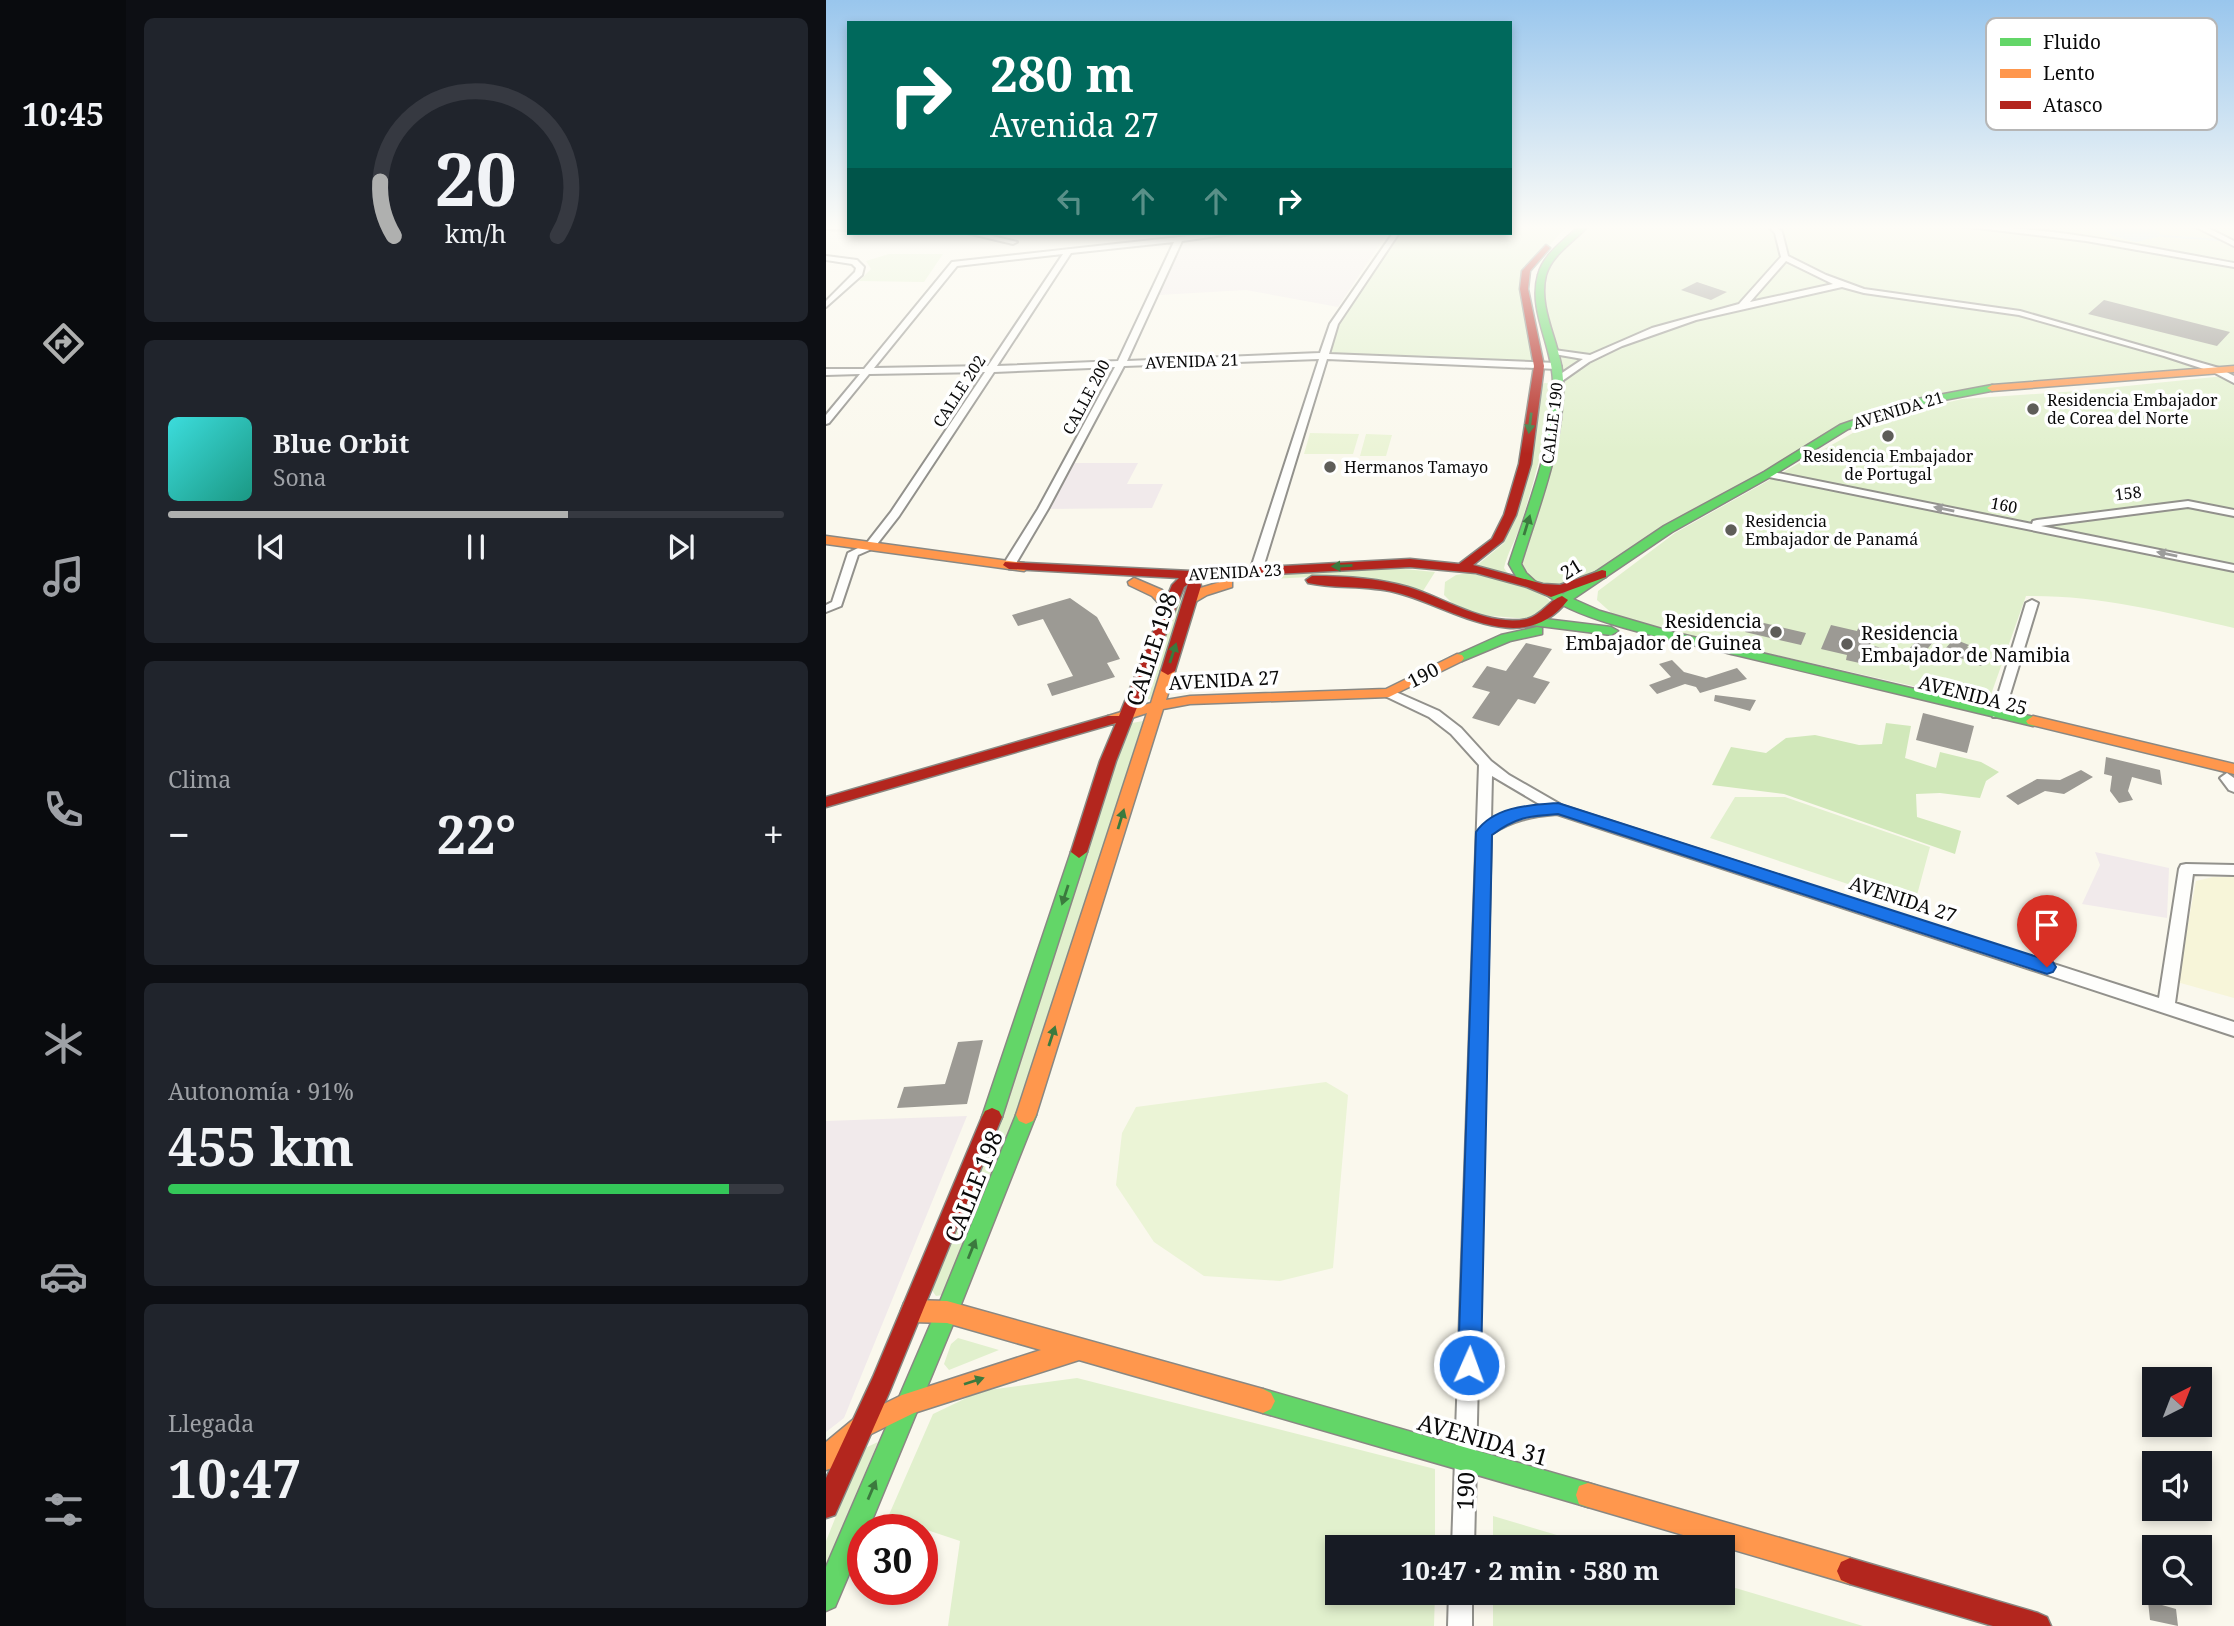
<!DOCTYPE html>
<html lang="es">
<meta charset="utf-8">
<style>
:root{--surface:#171b24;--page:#20242c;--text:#f1f3f6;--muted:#9ea1a6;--line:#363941;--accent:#afb0af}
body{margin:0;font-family:"Noto Serif",serif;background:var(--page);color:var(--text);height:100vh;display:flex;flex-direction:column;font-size:26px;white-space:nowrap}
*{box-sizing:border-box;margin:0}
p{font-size:23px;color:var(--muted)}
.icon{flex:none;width:38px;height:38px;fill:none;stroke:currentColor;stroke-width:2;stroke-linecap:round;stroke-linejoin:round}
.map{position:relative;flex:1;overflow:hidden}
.drawer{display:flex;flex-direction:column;gap:18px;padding:18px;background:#0d0f14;width:700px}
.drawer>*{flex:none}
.top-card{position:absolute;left:21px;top:21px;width:665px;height:214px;border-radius:0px;box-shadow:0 4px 10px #0003;background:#00695c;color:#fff;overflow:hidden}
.needle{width:46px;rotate:42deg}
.buttons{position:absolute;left:1316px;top:1367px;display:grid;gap:14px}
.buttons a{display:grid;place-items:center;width:70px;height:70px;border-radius:0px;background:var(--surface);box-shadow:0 4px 10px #0003;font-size:35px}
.speed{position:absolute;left:21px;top:1514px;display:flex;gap:14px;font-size:35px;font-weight:700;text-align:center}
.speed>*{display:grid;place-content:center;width:91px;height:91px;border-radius:50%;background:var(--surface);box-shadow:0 4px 10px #0003;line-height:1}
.speed .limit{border:10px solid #d22;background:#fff;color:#111}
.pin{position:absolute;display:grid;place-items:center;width:60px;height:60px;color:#fff;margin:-72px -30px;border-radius:50% 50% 50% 0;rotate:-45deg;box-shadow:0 0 7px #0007}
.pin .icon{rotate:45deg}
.me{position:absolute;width:77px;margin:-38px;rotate:2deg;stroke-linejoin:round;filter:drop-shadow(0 0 5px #0008)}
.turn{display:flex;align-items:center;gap:24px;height:147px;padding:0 28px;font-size:32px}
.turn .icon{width:91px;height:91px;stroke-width:2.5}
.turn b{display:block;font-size:49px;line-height:60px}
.lanes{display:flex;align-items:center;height:66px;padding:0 28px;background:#0003;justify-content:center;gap:35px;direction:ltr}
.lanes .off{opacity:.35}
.big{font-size:52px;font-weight:700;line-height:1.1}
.drawer .widget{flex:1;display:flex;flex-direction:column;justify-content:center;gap:10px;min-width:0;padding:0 24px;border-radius:10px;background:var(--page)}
.drawer .dial{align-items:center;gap:0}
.dial svg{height:182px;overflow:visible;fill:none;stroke:var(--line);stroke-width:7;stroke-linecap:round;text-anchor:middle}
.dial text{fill:var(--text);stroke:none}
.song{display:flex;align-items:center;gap:21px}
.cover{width:84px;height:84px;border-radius:10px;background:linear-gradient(135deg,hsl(180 70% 55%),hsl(170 70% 35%))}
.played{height:7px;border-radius:4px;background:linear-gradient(90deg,var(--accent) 65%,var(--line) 65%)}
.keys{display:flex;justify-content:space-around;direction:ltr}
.heat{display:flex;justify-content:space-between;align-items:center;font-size:38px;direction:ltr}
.charge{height:10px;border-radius:5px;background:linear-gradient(90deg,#34c759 91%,var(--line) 0)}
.trip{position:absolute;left:499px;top:1535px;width:410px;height:70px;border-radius:0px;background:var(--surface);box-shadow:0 4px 10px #0003;font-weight:700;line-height:70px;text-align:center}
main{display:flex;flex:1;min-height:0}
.tabs{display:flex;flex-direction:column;width:126px;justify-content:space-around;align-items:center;background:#090b0e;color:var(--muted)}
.tabs .icon{width:49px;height:49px}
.tabs .active{color:var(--accent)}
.tabs b{font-size:32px;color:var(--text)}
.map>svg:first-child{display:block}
.industrial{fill:#f1eaeb}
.farmland{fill:#f7f5d9}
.green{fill:#e1f0cd}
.forest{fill:#d1e8ba}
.pitch{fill:#ebf4d6}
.water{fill:#c3e2f4}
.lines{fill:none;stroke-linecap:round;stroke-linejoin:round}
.stream{stroke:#c3e2f4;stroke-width:2}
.building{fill:#9c9a94}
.street-casing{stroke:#92918c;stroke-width:4}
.fast-casing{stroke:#898883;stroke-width:3}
.slow-casing{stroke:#898883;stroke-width:3}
.jam-casing{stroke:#898883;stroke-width:3}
.street{fill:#fefefc;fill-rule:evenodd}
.fast{fill:#63d668;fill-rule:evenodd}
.slow{fill:#ff974d;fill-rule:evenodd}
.jam{fill:#b3261e;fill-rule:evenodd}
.oneway{fill:#3b7a3e}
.oneway2{fill:#9c9c9b}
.route{fill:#1a73e8;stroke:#114b97;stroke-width:2}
.poi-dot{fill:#5e5d59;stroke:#fff;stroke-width:2.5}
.labels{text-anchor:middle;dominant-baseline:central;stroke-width:7;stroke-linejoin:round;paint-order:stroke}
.far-street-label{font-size:16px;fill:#0a0a0a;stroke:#fff}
.far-poi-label{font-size:16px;fill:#0a0a0a;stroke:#fff;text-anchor:start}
.street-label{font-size:19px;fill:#0a0a0a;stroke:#fff}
.poi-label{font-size:19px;fill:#0a0a0a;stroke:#fff;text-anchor:end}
.near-street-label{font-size:23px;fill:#0a0a0a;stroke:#fff}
.key{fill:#fff;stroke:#b6b6b6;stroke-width:2}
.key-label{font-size:19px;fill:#0a0a0a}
</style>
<main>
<nav class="tabs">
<b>10:45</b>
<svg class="icon active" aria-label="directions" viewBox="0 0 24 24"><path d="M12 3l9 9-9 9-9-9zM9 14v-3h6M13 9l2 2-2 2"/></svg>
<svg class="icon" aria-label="music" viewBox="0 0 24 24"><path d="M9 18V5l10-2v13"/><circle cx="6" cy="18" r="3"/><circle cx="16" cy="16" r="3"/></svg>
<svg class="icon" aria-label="phone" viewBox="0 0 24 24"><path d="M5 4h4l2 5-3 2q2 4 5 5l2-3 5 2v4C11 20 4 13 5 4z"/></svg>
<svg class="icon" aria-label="climate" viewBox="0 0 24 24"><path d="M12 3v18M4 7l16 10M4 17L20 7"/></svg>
<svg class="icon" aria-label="car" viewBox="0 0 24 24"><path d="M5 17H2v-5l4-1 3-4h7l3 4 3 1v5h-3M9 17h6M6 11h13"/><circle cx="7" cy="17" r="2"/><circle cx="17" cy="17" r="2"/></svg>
<svg class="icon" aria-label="filters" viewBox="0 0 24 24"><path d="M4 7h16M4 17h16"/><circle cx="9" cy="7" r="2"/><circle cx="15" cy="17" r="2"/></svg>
</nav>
<section class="drawer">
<div class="widget dial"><svg viewBox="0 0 100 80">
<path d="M14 69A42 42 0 1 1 86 69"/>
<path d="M14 69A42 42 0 0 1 8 45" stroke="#afb0af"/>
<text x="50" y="56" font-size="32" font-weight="700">20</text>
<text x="50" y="72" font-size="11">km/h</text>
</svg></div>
<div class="widget">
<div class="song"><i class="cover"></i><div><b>Blue Orbit</b><p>Sona</p></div></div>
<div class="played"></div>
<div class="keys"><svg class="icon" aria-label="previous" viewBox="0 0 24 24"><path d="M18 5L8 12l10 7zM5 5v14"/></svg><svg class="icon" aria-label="pause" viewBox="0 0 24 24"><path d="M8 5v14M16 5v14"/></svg><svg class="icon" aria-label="next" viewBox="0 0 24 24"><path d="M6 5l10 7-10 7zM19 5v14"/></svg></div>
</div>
<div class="widget"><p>Clima</p>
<div class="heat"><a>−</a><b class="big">22°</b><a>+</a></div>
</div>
<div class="widget"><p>Autonomía · 91%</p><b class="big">455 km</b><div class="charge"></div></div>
<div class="widget"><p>Llegada</p><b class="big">10:47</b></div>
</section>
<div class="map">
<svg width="1408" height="1626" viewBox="0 0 1408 1626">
<rect width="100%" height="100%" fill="#faf8ed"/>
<path class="industrial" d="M432,233H561L512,307L420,290L333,295L357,241Z
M243,463H312L301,484H337L326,508L217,509Z
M1269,852L1343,868L1341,918L1256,904L1274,865Z
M141,1116L18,1418L0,1432V1121Z"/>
<path class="farmland" d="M1387,877H1408V998L1351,982L1370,881Z"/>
<path class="green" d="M684,226H741L700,271L713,366L496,356L508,324L570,233H684Z
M758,226H1249L1277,229L1287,236L1310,242L1332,229L1328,226H1408V369L1131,392L1031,421L776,574L722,590L695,575L704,515L727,437L723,326L716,273Z
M63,254H117L98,282L33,281L45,269L40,261Z
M1408,375V628C1339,612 1272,595 1200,596L1162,703L821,626L790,617L771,600L772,591L849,533L1050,420L1136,399L1252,391Z
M719,383L727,384C721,435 709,479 694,527C689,541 681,554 678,568L682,574L650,566L678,543L689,515L716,384Z
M568,568L609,572L597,591L484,577L381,582L380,580L384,577Z
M642,573C662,577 714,584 725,603L703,619L654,615L629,606L618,595L619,582L630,575Z
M357,591L361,592L325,699L314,701Z
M317,721L194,1108L117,1295L110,1296L105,1289L302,728L306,723Z
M909,797H959L1104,847L1088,906L884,838Z
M132,1338L173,1350L123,1370L118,1364L125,1344Z
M251,1378L609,1469V1547H511V1592L609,1593L608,1626H122L134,1541L62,1517L107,1414L155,1391Z
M52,1442L0,1565V1541L37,1449Z
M667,1516L771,1547H667Z
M896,1584L1037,1626H667V1593L896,1592Z"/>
<path class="forest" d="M1060,723L1085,726L1079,758L1110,768L1114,752L1155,762L1173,772L1160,781L1154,798L1114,793L1090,794L1091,817L1135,831L1129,854L958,794L886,785L905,747L940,753L960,738L989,735L1033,745L1056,744Z"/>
<path class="pitch" d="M484,433L533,434L527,454H478Z
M540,434L566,435L560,456H534Z
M500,1082L522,1095L507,1268L454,1281L378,1276L328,1242L290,1185L296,1133L310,1107Z"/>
<path class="water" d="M1249,226H1328L1336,236L1310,242L1287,236L1277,229Z"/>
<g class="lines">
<path class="stream" d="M1336,236L1395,240"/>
</g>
<path class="building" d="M871,282L901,292L885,300L855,290Z
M1278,300L1404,332L1391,346L1262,314Z
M244,598L271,617L294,659L281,663L289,677L226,696L221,684L247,676L217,619L192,626L186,615Z
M925,620L980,633L975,645L919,632Z
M1005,625L1031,631L1033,626L1050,629L1044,645L1064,650L1060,662L1041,658L1038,664L1020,660L1021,655L995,649Z
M1098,632L1111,637L1091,662L1077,656Z
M1128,639L1143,645L1141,647L1164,656L1155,666L1127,655L1129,654L1118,650Z
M700,643L726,649L707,677L724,682L709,704L692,699L673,726L646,718L664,692L646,687L661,666L680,671Z
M846,660L858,672L880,678L911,668L921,679L874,693L870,687L859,684L831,694L823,685L845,677L833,664Z
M889,695L930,700L924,711L888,701Z
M1097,713L1148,726L1141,753L1090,740Z
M1280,757L1334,770L1336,785L1306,777L1302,791L1307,800L1293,803L1284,791L1286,776L1278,774Z
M1255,770L1267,777L1238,794L1219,791L1192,805L1180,796L1211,779L1234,780Z
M157,1040L141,1104L71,1108L78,1087L119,1084L132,1042Z
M1322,1601L1350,1609L1352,1626L1324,1620Z"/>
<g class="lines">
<g class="street-casing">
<path id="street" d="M0,226H23V230L0,229Z
M942,226H950L956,232L962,256L1000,275L1038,289L1194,311L1393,368L1408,376V383L1387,372L1338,356L1193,315L1038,293L1016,287L870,320L796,346L763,362L736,381H730V377L757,359L728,354V350L764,355L826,328L913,304L955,257L949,233ZM960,261L1007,284L924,302Z
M1135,226C1227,226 1318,247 1408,263V267L1260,241Z
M1368,226H1378L1408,241V246Z
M141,233H154L191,242L187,244Z
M390,233H412L356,241L301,361L494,353L504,324L567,233H573L512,324L503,354L731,363L735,366L731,369L501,359L436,571L430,574L424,571L493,359L298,366L222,509L189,565L183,568L177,565L212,509L289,367L168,372L73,516L48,548L32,555L15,606L0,612V605L6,602L22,553L40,544L65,512L159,372L43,374L3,423L0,424V415L34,374L0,375V369H38L126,262ZM348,242L292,361L171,366L245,253ZM237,254L162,366L48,368L131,266Z
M0,256L31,260L38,267L36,275L0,307V301L29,272L30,268L26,264L0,260Z
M942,471L1206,524L1207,521L1211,520L1362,501L1408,510V516L1362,507L1215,526L1408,565V571L938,476L937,474Z
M1206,600L1212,603L1178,714L1177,717H1167L1166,714L1200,603Z
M563,689L613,711L635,728L665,761L683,775L737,806L1333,998L1353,869L1355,865L1360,864L1408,865V875L1367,874L1349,1003L1408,1022V1036L731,814C706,816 686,820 665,834L648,1547H626L653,765L625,734L603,717L559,696L557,693ZM666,776L715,805L687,811L665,820Z
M1401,773L1408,778V792L1403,790L1394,778Z
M623,1592H646V1626H622Z"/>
</g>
<g class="fast-casing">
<path id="fast" d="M753,226H762C749,241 726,254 720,275C711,310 736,345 737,380C739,443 713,505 695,564L700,573L712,584L706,588L691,578L683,564C702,505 728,444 727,381C726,345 702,310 712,275C717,254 739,240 753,226Z
M1166,385L1170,386V390L1092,405L1022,429L946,476L846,532L747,599L774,611L846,632L1212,718L1214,721L1212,724L1207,726C1108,702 1009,679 910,655C866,644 748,622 719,593L725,589L737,594L838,526L938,472L1014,425L1086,400Z
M711,618L785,627L792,631L785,635L706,625V619Z
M711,627L716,628V634L684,641L636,661H626L624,658L675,635Z
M253,846L261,852L176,1117L173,1123L166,1126L159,1123L156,1117L245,852Z
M200,1106L207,1109L210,1115L132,1312L42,1530H37V1541L9,1607L0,1611V1567L111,1309L190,1115L193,1109Z
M437,1389L762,1483L771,1486L774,1495L771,1504L762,1507L437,1413L429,1409L425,1401L429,1393Z"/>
</g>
<g class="slow-casing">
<path id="slow" d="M1408,366V372L1166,391L1161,388L1166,385Z
M0,536L198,563L204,567L198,571L0,544Z
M308,578L336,590L350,606L348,609H338L326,596L303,585L302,582Z
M401,580L406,581V587L381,595L364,605L358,601L371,589Z
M631,654L636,655L638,658L636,661L563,697L364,704L337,709L210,1115L207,1121L200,1124L193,1121L190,1115L321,713L287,724L280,719L282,716L325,703L335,671L342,667L349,671L340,700L364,696L560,689Z
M1207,716L1408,764V774L1202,724L1200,721Z
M86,1300L121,1301L437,1389L445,1393L449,1401L445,1409L437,1413L253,1360L88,1413L45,1434L9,1467L0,1470V1442L29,1418L76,1395L215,1350L121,1323L86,1322L78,1319L75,1311L78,1303Z
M762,1483L1024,1558L1033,1562L1037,1571L1033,1580L1024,1584L762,1507L753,1504L750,1495L753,1486Z"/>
</g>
<g class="jam-casing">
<path id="jam" d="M720,245L724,248L704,271L702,289L718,366L705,464L690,515L677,541L647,565L717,584L734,585L776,570L780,571V577L725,597L701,587L650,573L584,567L373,578L375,586L349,671L342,675L335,671L362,584L358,587L290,761L261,852L253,858L245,852L274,761L290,723L0,807V797L282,716H293L346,585L353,578L183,569L177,565L179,562L365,571L584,559L633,564L666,539L678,515L693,464L708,366L694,289L696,271Z
M486,576C518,576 551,578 582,587C619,598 660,627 701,619C716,615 723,600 736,596L742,600C695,661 624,605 568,592C539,585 509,589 482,583L480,580Z
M166,1108L173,1111L176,1117L63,1393L9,1515L0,1518V1478L47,1377L156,1117L159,1111Z
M1024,1558L1212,1613L1221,1617L1225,1626H1167L1024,1584L1015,1580L1011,1571L1015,1562Z"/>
</g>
<use href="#street" class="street"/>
<use href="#fast" class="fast"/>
<use href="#slow" class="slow"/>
<use href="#jam" class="jam"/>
</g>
<defs><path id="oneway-solid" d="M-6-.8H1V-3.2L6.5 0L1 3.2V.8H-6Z" transform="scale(1.75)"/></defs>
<g class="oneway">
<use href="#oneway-solid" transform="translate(704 423) rotate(97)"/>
<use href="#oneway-solid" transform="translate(701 525) rotate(-73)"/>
<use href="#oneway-solid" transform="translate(516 566) rotate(177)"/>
<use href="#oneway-solid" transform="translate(347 653) rotate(-72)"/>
<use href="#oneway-solid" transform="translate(295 819) rotate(-73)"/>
<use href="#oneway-solid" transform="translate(239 895) rotate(108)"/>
<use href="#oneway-solid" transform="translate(226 1036) rotate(-72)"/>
<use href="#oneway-solid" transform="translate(146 1249) rotate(-68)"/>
<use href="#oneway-solid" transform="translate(148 1381) rotate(-18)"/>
<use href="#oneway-solid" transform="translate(46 1490) rotate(-67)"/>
</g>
<g class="oneway2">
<use href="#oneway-solid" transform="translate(1118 509) rotate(-169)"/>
<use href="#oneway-solid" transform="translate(1341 554) rotate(-168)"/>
</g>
<linearGradient id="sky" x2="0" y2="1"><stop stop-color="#99c6ed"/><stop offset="0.5" stop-color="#fdfcf7"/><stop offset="1" stop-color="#fdfcf7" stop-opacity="0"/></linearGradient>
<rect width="1408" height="454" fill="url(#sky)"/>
<path class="route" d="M732,803L1227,962L1230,967L1227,972L1221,974L732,814C703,816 690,817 666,835L655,1365L651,1373L643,1377L635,1373L632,1365L650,832C668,806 704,805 732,803Z"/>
<g class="poi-dot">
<circle cx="1207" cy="409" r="7"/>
<circle cx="1062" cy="436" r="7"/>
<circle cx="504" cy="467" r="7"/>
<circle cx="905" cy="530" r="7"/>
<circle cx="950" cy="632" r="7"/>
<circle cx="1021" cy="644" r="7"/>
</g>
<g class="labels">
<g class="far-street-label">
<text transform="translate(366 361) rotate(-2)">AVENIDA 21</text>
<text transform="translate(133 391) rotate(-57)">CALLE 202</text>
<text transform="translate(260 397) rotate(-62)">CALLE 200</text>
<text transform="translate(1072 410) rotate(-17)">AVENIDA 21</text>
<text transform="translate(726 423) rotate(-83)">CALLE 190</text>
<text transform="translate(1302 493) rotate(-7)">158</text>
<text transform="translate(1178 505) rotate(11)">160</text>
<text transform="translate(409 572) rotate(-3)">AVENIDA 23</text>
</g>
<g class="far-poi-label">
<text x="1221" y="400">Residencia Embajador<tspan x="1221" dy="18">de Corea del Norte</tspan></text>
<text x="1062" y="456" text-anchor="middle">Residencia Embajador<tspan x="1062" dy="18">de Portugal</tspan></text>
<text x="518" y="467">Hermanos Tamayo</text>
<text x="919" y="521">Residencia<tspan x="919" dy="18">Embajador de Panamá</tspan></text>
</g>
<g class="street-label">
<text transform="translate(745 569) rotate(-32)">21</text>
<text transform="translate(597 675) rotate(-27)">190</text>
<text transform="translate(398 680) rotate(-3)">AVENIDA 27</text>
<text transform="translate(1147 695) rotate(14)">AVENIDA 25</text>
<text transform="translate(1077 899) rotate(18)">AVENIDA 27</text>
</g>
<g class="poi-label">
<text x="936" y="621">Residencia<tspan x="936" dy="22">Embajador de Guinea</tspan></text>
<text x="1035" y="633" text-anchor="start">Residencia<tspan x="1035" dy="22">Embajador de Namibia</tspan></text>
</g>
<g class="near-street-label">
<text transform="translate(325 649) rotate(-72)">CALLE 198</text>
<text transform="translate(147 1186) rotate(-68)">CALLE 198</text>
<text transform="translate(657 1439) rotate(16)">AVENIDA 31</text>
<text transform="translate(639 1491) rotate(-88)">190</text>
</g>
</g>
<rect x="1160" y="18" width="231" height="112" rx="10" class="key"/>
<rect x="1174" y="38" width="31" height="8" fill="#63d668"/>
<rect x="1174" y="69" width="31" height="9" fill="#ff974d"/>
<rect x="1174" y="101" width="31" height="8" fill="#b3261e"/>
<g class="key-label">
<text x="1217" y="49">Fluido</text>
<text x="1217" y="80">Lento</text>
<text x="1217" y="112">Atasco</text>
</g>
</svg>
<div class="buttons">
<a><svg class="needle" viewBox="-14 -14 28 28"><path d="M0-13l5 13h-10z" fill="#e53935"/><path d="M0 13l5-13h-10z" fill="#9ea1a6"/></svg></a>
<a><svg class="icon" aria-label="sound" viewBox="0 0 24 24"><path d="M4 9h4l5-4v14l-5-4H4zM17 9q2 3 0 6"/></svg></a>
<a><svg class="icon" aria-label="search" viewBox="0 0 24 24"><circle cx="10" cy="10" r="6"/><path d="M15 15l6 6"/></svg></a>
</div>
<div class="speed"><div class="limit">30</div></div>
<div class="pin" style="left:1221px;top:967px;background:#d93025"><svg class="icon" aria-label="arrive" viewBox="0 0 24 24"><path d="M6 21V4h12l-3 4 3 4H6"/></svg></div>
<svg class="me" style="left:643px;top:1365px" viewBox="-20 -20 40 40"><circle r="17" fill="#1a73e8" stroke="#fff" stroke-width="3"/><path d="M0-11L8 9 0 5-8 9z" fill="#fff"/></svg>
<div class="trip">10:47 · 2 min · 580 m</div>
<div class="top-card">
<div class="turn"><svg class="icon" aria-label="right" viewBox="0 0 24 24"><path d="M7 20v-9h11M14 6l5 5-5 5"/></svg><div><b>280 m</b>Avenida 27</div></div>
<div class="lanes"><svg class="icon off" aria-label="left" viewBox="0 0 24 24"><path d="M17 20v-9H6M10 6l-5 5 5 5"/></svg><svg class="icon off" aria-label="ahead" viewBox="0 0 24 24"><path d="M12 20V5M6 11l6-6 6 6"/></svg><svg class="icon off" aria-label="ahead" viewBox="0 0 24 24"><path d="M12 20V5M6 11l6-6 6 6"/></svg><svg class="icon" aria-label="right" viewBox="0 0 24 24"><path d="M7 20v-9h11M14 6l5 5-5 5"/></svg></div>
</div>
</div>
</main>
